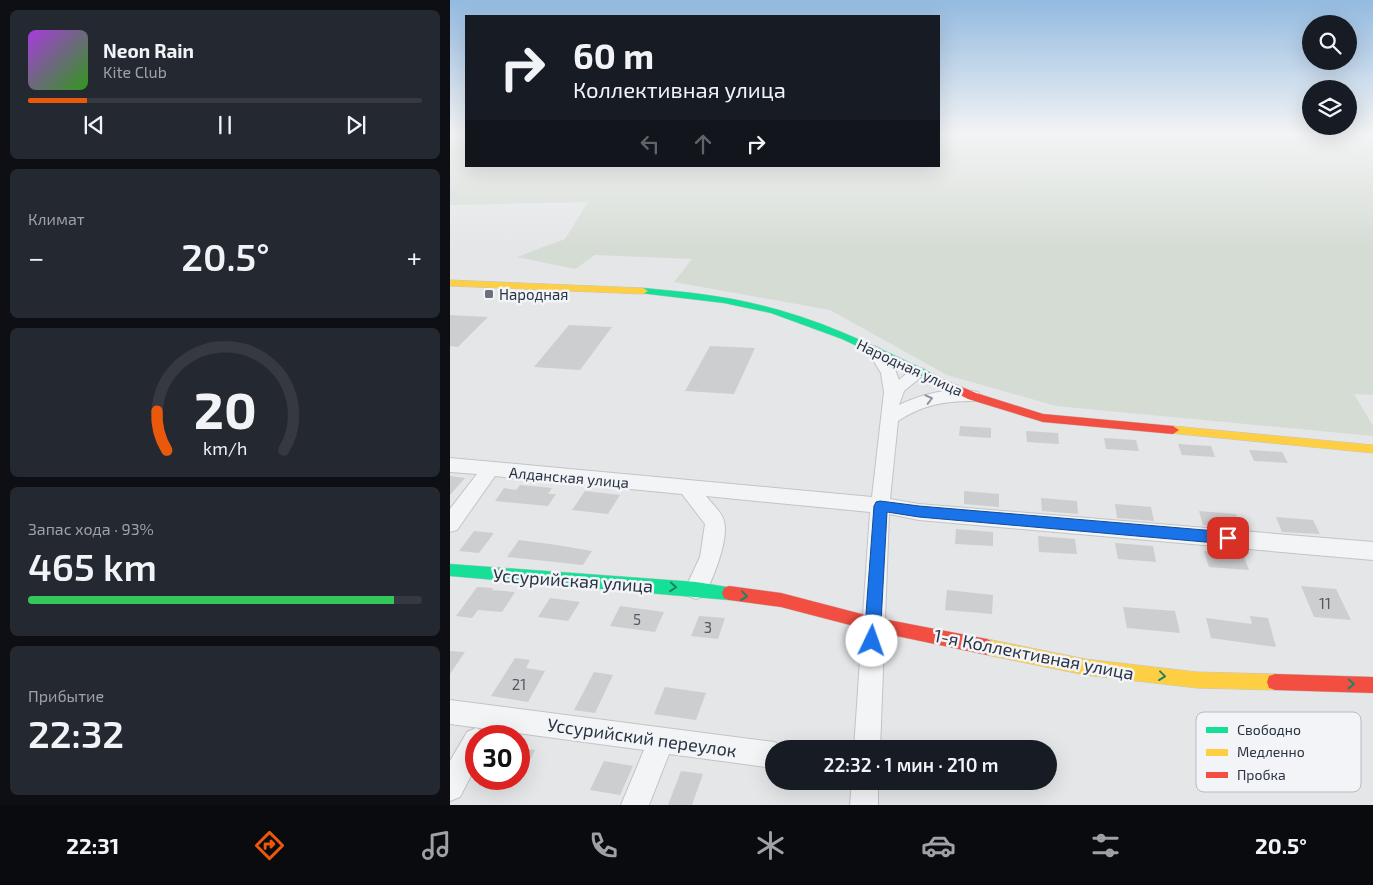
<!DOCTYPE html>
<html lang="ru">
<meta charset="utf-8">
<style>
:root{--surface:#171b24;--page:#242831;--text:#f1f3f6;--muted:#9ea1a6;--line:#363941;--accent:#ea580c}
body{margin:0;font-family:"Exo 2",sans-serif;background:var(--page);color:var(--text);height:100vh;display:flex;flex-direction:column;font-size:19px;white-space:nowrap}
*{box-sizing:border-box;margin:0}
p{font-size:16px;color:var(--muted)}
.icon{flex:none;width:28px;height:28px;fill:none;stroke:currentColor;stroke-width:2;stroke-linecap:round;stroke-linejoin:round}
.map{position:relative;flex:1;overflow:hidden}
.panel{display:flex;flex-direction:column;gap:10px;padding:10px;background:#0d0f14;width:450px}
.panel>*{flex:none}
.hud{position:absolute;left:15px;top:15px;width:475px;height:152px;border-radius:0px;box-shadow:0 5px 20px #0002;background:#171b24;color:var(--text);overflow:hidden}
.fabs{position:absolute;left:852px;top:15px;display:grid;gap:10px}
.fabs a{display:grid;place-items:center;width:55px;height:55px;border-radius:50%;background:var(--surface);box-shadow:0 5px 20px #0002;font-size:25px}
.speed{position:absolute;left:15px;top:725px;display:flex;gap:10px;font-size:25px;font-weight:700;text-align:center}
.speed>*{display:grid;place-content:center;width:65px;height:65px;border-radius:50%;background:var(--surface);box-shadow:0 5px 20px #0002;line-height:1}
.speed .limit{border:8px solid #d22;background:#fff;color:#111}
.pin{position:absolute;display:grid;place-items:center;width:42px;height:42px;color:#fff;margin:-21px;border-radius:10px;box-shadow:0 2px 8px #0006}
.me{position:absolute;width:55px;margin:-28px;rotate:3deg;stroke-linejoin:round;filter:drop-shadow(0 0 4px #0008)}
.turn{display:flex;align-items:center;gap:18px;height:105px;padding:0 25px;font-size:22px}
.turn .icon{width:65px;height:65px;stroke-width:2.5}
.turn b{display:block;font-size:35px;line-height:42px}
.lanes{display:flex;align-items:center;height:48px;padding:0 25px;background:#0003;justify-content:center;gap:25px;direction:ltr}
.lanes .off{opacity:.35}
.big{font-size:38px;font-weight:600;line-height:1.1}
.panel .card{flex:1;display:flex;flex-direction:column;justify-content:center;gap:8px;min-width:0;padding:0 18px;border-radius:8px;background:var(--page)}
.panel .dial{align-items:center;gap:0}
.dial svg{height:130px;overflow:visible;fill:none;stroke:var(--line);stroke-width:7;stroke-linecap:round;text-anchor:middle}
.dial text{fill:var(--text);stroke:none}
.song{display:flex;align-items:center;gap:15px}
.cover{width:60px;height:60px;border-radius:8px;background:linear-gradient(135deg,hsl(280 70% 55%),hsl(110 70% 35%))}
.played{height:5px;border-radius:2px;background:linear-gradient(90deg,var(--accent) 15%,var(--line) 15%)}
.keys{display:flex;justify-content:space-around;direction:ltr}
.heat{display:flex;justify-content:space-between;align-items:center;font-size:28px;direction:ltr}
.charge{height:8px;border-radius:4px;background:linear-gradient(90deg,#34c759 93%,var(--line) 0)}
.trip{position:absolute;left:315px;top:740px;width:292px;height:50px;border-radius:25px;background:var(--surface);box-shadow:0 5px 20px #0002;font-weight:600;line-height:50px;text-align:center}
.menu{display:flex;height:80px;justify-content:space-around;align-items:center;background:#090b0e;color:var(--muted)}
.menu .icon{width:35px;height:35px}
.menu .on{color:var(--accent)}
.menu b{font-size:22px;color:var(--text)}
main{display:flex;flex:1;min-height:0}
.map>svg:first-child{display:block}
.green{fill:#d5dcd4}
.building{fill:#ccced0}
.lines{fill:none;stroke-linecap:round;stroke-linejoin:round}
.street-casing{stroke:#c2c4c6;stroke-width:2}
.fast-casing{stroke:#c2c4c6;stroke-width:1}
.slow-casing{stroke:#c2c4c6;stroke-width:1}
.jam-casing{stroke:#c2c4c6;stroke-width:1}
.street{fill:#f3f4f5;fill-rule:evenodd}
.fast{fill:#16e098;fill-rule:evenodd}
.slow{fill:#ffcf43;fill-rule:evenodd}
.jam{fill:#f24e42;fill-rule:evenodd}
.oneway{stroke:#8e949c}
.oneway2{stroke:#218169}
.route{fill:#1a73e8;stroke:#114b97}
.poi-dot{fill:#6b727c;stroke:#f2f4f8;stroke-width:2}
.labels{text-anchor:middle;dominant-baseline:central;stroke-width:5;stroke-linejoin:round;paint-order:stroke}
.poi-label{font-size:15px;fill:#2a3342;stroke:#f2f4f8;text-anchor:start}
.street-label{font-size:15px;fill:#2a3342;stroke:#f2f4f8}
.near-number-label{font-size:15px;fill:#535a66}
.near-street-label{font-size:18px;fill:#2a3342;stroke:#f2f4f8}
.key{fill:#f2f4f8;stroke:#b6bac1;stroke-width:1}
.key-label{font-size:14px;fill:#2a3342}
</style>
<main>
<section class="panel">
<div class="card">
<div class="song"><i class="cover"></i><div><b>Neon Rain</b><p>Kite Club</p></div></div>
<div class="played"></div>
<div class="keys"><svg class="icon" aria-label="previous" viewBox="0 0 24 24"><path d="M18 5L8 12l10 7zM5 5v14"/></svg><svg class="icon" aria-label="pause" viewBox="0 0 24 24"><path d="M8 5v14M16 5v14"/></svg><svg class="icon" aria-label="next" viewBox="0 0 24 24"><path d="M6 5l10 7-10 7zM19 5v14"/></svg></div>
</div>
<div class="card"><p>Климат</p>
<div class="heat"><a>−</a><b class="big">20.5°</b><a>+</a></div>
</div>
<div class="card dial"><svg viewBox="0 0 100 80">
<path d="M14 69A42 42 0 1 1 86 69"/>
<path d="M14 69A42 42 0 0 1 8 45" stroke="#ea580c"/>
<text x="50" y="56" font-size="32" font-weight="700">20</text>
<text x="50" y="72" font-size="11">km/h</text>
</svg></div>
<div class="card"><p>Запас хода · 93%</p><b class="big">465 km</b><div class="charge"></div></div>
<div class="card"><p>Прибытие</p><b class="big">22:32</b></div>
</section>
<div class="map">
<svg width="923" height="805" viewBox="0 0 923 805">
<rect width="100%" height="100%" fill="#e4e6e8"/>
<path class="green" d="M0,135H16V166H489V135H917L923,141V395L904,394L923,426V436L606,406L497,375L380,310L224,282L242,259L145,255L125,269L67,257L115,239L138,202L0,205Z"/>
<path class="building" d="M0,315L38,317L8,347L0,346Z
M119,325L162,327L130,370L84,367Z
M260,346L305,348L284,394L235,391Z
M510,426L541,428V438L509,436Z
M576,431L608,433L609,444L577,442Z
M654,438L686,440L689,451L656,449Z
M728,444L761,446L765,457L732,455Z
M799,450L832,452L838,463L804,461Z
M0,476L15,478L0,495Z
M70,485L102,488L98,494H106L98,506L45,501L54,488L66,490Z
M135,491L170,495L158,514L122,510Z
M514,491L549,494V507L514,504Z
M591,498L627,501L628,514L592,511Z
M665,504L701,507L704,521L667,518Z
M749,511L786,514L791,528L753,525Z
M826,517L863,520L870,534L832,532Z
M506,529L543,532V546L505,544Z
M24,531L44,533L29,553L9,551Z
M588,536L625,539L627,554L589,552Z
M69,540L107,545L142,551L133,565L57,557Z
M665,543L703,546L706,562L668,559Z
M754,551L793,554L799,570L759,567Z
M851,586L886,589L901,620L864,617Z
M27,587L43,588L42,590L65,592L52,612L28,610L22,618L6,616Z
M497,590L543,595L542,614L495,610Z
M100,598L130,602L118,621L88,617Z
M170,606L214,612L205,632L160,626Z
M673,607L725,611L730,633L677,628Z
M249,616L275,618L268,639L241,636Z
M800,616L818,618L826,647L761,638L756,618L802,624Z
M0,651L15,652L0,674Z
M65,658L80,660L76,668L95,671L78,702L41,696Z
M144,672L163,675L145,713L124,710Z
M215,687L256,693L246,720L204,714Z
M69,748L85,750L69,782Z
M154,761L183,766L170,795L140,790Z
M231,771L253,774L242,805H218Z"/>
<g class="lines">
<g class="street-casing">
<path id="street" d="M424,346C437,349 445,368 449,380C457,373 464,366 474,369L477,372L454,391L449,405C471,394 503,386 528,392L530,396L528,400L522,401C494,401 472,405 448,421L440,499L469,504L923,542V560L469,520L439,514L430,749H404L420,512L256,496C261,503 272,512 274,521C279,540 263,579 254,596L246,599L238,596L235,589L250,557L255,524L232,494L45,476L7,530L0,532V509L27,474L0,472V458L422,497L434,392L431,373L417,350L419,347Z
M0,700L324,742L333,746L334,749H324V768L219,754L199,805H171L194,750L0,724Z
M26,728L35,732L37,736H26V766L10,797L0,801V761L17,732Z
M402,781H428V805H400Z"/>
</g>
<g class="fast-casing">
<path id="fast" d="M193,288C239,292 285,297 329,310C386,326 439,353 492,378L493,380L492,382H484L392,339L321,313L274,303L190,293V289Z
M0,564L246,582L284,588L286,593L284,598L279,600L0,576Z"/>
</g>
<g class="slow-casing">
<path id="slow" d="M0,280L193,288L198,291L193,294L0,286Z
M723,426L923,445V453L719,433L717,430Z
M537,639L635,659L747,672L825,674L831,676L833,682L831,688L825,690L747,688L635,675L537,655L531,652L529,647L531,642Z"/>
</g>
<g class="jam-casing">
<path id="jam" d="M488,377L526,393L593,414L723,426L729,430L723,434L593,422L518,399L484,382L483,380Z
M279,586L331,593L423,617L537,639L543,642L545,647L543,652L537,655L423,631L331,607L279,600L274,598L272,593L274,588Z
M825,674L923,677V693L825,690L819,688L817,682L819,676Z"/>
</g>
<use href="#street" class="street"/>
<use href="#fast" class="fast"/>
<use href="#slow" class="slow"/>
<use href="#jam" class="jam"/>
</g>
<defs><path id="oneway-chevron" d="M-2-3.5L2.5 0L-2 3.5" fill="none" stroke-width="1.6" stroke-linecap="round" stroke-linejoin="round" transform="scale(1.25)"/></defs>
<use class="oneway" href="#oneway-chevron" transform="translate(479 399) rotate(-14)"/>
<g class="oneway2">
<use href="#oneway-chevron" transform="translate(223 587) rotate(5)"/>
<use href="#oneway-chevron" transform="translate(294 596) rotate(7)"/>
<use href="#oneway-chevron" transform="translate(712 676) rotate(7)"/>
<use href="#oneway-chevron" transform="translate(901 684) rotate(1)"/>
</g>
<linearGradient id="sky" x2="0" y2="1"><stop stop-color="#93bae0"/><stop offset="0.54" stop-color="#f3f4f5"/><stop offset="1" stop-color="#f3f4f5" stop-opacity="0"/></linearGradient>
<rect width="923" height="248" fill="url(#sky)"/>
<path class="route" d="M430,501L469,506L778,532L783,534L785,538L783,542L778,544L469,517L437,512L430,641L428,647L422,649L417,647L414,641L424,506L426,502Z"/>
<rect class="poi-dot" x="34" y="289" width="10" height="10" rx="2.5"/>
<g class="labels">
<g class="poi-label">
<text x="49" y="294">Народная</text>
</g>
<g class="street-label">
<text transform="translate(460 367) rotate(25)">Народная улица</text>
<text transform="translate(119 477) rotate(5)">Алданская улица</text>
</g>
<g class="near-number-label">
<text x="875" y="603">11</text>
<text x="187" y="619">5</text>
<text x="258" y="627">3</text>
<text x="69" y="684">21</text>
</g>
<g class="near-street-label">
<text transform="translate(123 580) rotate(4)">Уссурийская улица</text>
<text transform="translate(584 654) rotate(11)">1-я Коллективная улица</text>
<text transform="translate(192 737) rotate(8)">Уссурийский переулок</text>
</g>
</g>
<rect x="746" y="712" width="165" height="80" rx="8" class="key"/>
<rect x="756" y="727" width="22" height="6" fill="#16e098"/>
<rect x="756" y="749" width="22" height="7" fill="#ffcf43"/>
<rect x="756" y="772" width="22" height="6" fill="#f24e42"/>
<g class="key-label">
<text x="787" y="735">Свободно</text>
<text x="787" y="757">Медленно</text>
<text x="787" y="780">Пробка</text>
</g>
</svg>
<div class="fabs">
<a><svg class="icon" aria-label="search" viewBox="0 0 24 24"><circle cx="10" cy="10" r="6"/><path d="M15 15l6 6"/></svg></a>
<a><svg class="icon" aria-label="layers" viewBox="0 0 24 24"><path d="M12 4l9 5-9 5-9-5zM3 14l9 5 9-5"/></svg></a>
</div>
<div class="speed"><div class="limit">30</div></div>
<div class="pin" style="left:778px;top:538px;background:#d93025"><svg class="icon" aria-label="arrive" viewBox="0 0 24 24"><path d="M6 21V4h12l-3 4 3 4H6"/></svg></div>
<svg class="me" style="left:422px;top:641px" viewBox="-20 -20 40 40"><circle r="19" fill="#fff"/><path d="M0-13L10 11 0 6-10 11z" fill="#1a73e8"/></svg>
<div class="trip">22:32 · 1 мин · 210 m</div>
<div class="hud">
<div class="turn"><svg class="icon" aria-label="right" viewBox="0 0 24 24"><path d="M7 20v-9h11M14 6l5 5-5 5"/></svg><div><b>60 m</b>Коллективная улица</div></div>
<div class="lanes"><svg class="icon off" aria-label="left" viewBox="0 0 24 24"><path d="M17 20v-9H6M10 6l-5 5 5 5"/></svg><svg class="icon off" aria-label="ahead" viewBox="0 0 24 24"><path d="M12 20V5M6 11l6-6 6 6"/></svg><svg class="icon" aria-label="right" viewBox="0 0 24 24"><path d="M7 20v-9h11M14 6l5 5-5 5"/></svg></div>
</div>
</div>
</main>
<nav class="menu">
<b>22:31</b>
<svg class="icon on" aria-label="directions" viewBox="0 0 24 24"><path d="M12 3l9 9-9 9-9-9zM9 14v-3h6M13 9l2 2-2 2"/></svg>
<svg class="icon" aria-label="music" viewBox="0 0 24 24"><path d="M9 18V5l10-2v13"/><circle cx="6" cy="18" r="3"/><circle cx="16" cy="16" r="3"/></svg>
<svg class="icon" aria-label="phone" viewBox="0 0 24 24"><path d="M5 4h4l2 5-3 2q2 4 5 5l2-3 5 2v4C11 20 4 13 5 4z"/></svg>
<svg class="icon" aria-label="climate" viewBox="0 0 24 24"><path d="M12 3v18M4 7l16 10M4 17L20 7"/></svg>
<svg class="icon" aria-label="car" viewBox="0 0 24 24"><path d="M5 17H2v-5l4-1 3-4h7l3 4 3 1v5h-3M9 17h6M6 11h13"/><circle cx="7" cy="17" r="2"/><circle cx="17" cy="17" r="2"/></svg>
<svg class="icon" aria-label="filters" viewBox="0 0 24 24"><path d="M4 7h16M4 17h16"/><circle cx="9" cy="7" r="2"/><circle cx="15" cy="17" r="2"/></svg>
<b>20.5°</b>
</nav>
